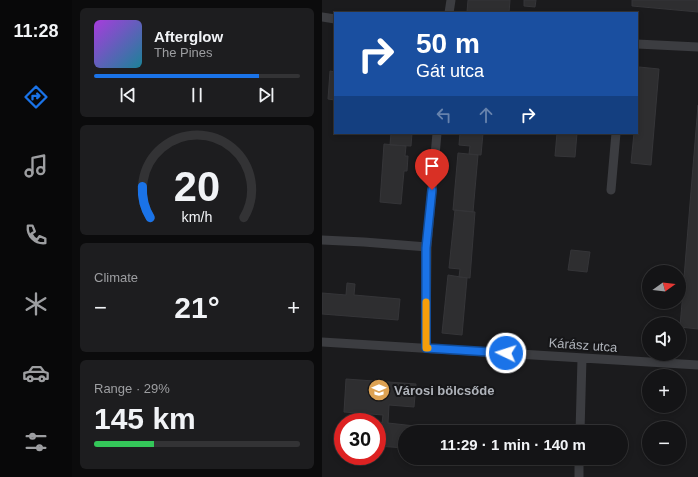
<!DOCTYPE html>
<meta charset="utf-8">
<style>
:root{--surface:#141416;--page:#1d1d1f;--text:#f1f3f6;--muted:#9d9ea1;--line:#333335;--accent:#1a73e8}
body{margin:0;font-family:Helvetica,sans-serif;background:var(--page);color:var(--text);height:100vh;display:flex;flex-direction:column;font-size:15px;white-space:nowrap}
*{box-sizing:border-box;margin:0}
p{font-size:13px;color:var(--muted)}
.icon{flex:none;width:22px;height:22px;fill:none;stroke:currentColor;stroke-width:2;stroke-linecap:round;stroke-linejoin:round}
.map{position:relative;flex:1;overflow:hidden}
.sheet{display:flex;flex-direction:column;gap:8px;padding:8px;background:#0b0b0c;width:250px}
.sheet>*{flex:none}
.banner{position:absolute;left:12px;top:12px;width:304px;height:122px;border-radius:0px;box-shadow:0 2px 6px #0003,0 0 0 1px var(--line);background:#1a4fa0;color:#fff;overflow:hidden}
.needle{width:26px;rotate:75deg}
.buttons{position:absolute;left:320px;top:265px;display:grid;gap:8px}
.buttons a{display:grid;place-items:center;width:44px;height:44px;border-radius:50%;background:var(--surface);box-shadow:0 2px 6px #0003,0 0 0 1px var(--line);font-size:20px}
.speed{position:absolute;left:12px;top:413px;display:flex;gap:8px;font-size:20px;font-weight:700;text-align:center}
.speed>*{display:grid;place-content:center;width:52px;height:52px;border-radius:50%;background:var(--surface);box-shadow:0 2px 6px #0003,0 0 0 1px var(--line);line-height:1}
.speed .limit{border:6px solid #d22;background:#fff;color:#111}
.pin{position:absolute;display:grid;place-items:center;width:34px;height:34px;color:#fff;margin:-41px -17px;border-radius:50% 50% 50% 0;rotate:-45deg;box-shadow:0 0 4px #0007}
.pin .icon{rotate:45deg}
.me{position:absolute;width:44px;margin:-22px;rotate:274deg;stroke-linejoin:round;filter:drop-shadow(0 0 3px #0008)}
.turn{display:flex;align-items:center;gap:14px;height:84px;padding:0 16px;font-size:18px}
.turn .icon{width:52px;height:52px;stroke-width:2.5}
.turn b{display:block;font-size:28px;line-height:34px}
.lanes{display:flex;align-items:center;height:38px;padding:0 16px;background:#0003;justify-content:center;gap:20px;direction:ltr}
.lanes .off{opacity:.35}
.big{font-size:30px;font-weight:800;line-height:1.1}
.sheet .tile{flex:1;display:flex;flex-direction:column;justify-content:center;gap:6px;min-width:0;padding:0 14px;border-radius:6px;background:var(--page)}
.sheet .dial{align-items:center;gap:0}
.dial svg{height:104px;overflow:visible;fill:none;stroke:var(--line);stroke-width:7;stroke-linecap:round;text-anchor:middle}
.dial text{fill:var(--text);stroke:none}
.song{display:flex;align-items:center;gap:12px}
.cover{width:48px;height:48px;border-radius:6px;background:linear-gradient(135deg,hsl(280 70% 55%),hsl(190 70% 35%))}
.played{height:4px;border-radius:2px;background:linear-gradient(90deg,var(--accent) 80%,var(--line) 80%)}
.keys{display:flex;justify-content:space-around;direction:ltr}
.heat{display:flex;justify-content:space-between;align-items:center;font-size:22px;direction:ltr}
.charge{height:6px;border-radius:3px;background:linear-gradient(90deg,#34c759 29%,var(--line) 0)}
.trip{position:absolute;left:76px;top:425px;width:230px;height:40px;border-radius:20px;background:var(--surface);box-shadow:0 2px 6px #0003,0 0 0 1px var(--line);font-weight:800;line-height:40px;text-align:center}
main{display:flex;flex:1;min-height:0}
.dock{display:flex;flex-direction:column;width:72px;justify-content:space-around;align-items:center;background:#080809;color:var(--muted)}
.dock .icon{width:28px;height:28px}
.dock .selected{color:var(--accent)}
.dock b{font-size:18px;color:var(--text)}
.map>svg:first-child{display:block}
.building{fill:#2e2e30;stroke:#353538}
.lines{fill:none;stroke-linecap:round;stroke-linejoin:round}
.minor{stroke:#3c3d41;stroke-width:9}
.route-casing{stroke:#114b97;stroke-width:10}
.route{stroke:#1a73e8;stroke-width:7}
.slow{stroke:#f59e0b;stroke-width:7}
.labels{text-anchor:middle;dominant-baseline:central;stroke-width:4;stroke-linejoin:round;paint-order:stroke}
.street-label{font-size:13px;fill:#afb3ba;stroke:#161618}
.poi-label{font-size:13px;font-weight:bold;fill:#afb3ba;stroke:#161618;text-anchor:start}
</style>
<main>
<nav class="dock">
<b>11:28</b>
<svg class="icon selected" aria-label="directions" viewBox="0 0 24 24"><path d="M12 3l9 9-9 9-9-9zM9 14v-3h6M13 9l2 2-2 2"/></svg>
<svg class="icon" aria-label="music" viewBox="0 0 24 24"><path d="M9 18V5l10-2v13"/><circle cx="6" cy="18" r="3"/><circle cx="16" cy="16" r="3"/></svg>
<svg class="icon" aria-label="phone" viewBox="0 0 24 24"><path d="M5 4h4l2 5-3 2q2 4 5 5l2-3 5 2v4C11 20 4 13 5 4z"/></svg>
<svg class="icon" aria-label="climate" viewBox="0 0 24 24"><path d="M12 3v18M4 7l16 10M4 17L20 7"/></svg>
<svg class="icon" aria-label="car" viewBox="0 0 24 24"><path d="M5 17H2v-5l4-1 3-4h7l3 4 3 1v5h-3M9 17h6M6 11h13"/><circle cx="7" cy="17" r="2"/><circle cx="17" cy="17" r="2"/></svg>
<svg class="icon" aria-label="filters" viewBox="0 0 24 24"><path d="M4 7h16M4 17h16"/><circle cx="9" cy="7" r="2"/><circle cx="15" cy="17" r="2"/></svg>
</nav>
<section class="sheet">
<div class="tile">
<div class="song"><i class="cover"></i><div><b>Afterglow</b><p>The Pines</p></div></div>
<div class="played"></div>
<div class="keys"><svg class="icon" aria-label="previous" viewBox="0 0 24 24"><path d="M18 5L8 12l10 7zM5 5v14"/></svg><svg class="icon" aria-label="pause" viewBox="0 0 24 24"><path d="M8 5v14M16 5v14"/></svg><svg class="icon" aria-label="next" viewBox="0 0 24 24"><path d="M6 5l10 7-10 7zM19 5v14"/></svg></div>
</div>
<div class="tile dial"><svg viewBox="0 0 100 80">
<path d="M14 69A42 42 0 1 1 86 69"/>
<path d="M14 69A42 42 0 0 1 8 45" stroke="#1a73e8"/>
<text x="50" y="56" font-size="32" font-weight="700">20</text>
<text x="50" y="72" font-size="11">km/h</text>
</svg></div>
<div class="tile"><p>Climate</p>
<div class="heat"><a>−</a><b class="big">21°</b><a>+</a></div>
</div>
<div class="tile"><p>Range · 29%</p><b class="big">145 km</b><div class="charge"></div></div>
</section>
<div class="map">
<svg width="376" height="477" viewBox="0 0 376 477">
<rect width="100%" height="100%" fill="#1b1b1d"/>
<path class="building" d="M146,0H188L187,13L145,12Z
M202,0H214L213,7L202,6Z
M310,0H376V12L310,6Z
M317,67L337,69L329,165L309,163L312,133H315V91Z
M8,71L13,72V100L6,99Z
M376,105V329L358,327Z
M69,133H90L89,146L68,145Z
M138,133H161L159,155L147,154L148,146L137,145Z
M235,133H255L253,157L233,156Z
M62,144L84,146L83,156H86L85,171H82L79,204L58,202Z
M136,153L156,155L151,212L131,210Z
M133,210L153,212L148,278L137,277L138,269L127,268Z
M249,250L268,252L265,272L246,270Z
M126,275L145,278L140,335L120,333Z
M25,283L33,284L32,295L78,299L76,320L0,314V293L24,295Z
M24,379L94,384L92,407L67,405L66,423L93,426L92,432H83V448L55,446V422L60,423L61,415L22,412Z"/>
<g class="lines">
<path class="minor" d="M127,13L129,0
M0,17L13,19
M315,44L376,47
M289,190L294,133
M0,240L42,242L105,247
M0,342L376,365
M104,348L105,247L115,133
M258,432L260,358
M257,477V458"/>
</g>
<g class="lines">
<g class="route-casing">
<path id="route" d="M110,190L104,248V348L184,353"/>
</g>
<use href="#route" class="route"/>
<path class="slow" d="M104,302V348H106"/>
</g>
<defs>
<g id="school-disc" transform="scale(1.15)"><circle r="9.5" fill="#dda253" stroke="#161618"/><path d="M0-5L7-2L0 1L-7-2ZM-4 1L0 2.5L4 1V4Q0 6-4 4Z" fill="#fff"/></g>
</defs>
<g fill-rule="evenodd">
<use href="#school-disc" x="57" y="390"/>
</g>
<g class="labels">
<g class="street-label">
<text transform="translate(261 345) rotate(4)">Kárász utca</text>
</g>
<g class="poi-label">
<text x="72" y="390">Városi bölcsőde</text>
</g>
</g>
</svg>
<div class="buttons">
<a><svg class="needle" viewBox="-14 -14 28 28"><path d="M0-13l5 13h-10z" fill="#e53935"/><path d="M0 13l5-13h-10z" fill="#9d9ea1"/></svg></a>
<a><svg class="icon" aria-label="sound" viewBox="0 0 24 24"><path d="M4 9h4l5-4v14l-5-4H4zM17 9q2 3 0 6"/></svg></a>
<a>+</a>
<a>−</a>
</div>
<div class="speed"><div class="limit">30</div></div>
<div class="pin" style="left:110px;top:190px;background:#d93025"><svg class="icon" aria-label="arrive" viewBox="0 0 24 24"><path d="M6 21V4h12l-3 4 3 4H6"/></svg></div>
<svg class="me" style="left:184px;top:353px" viewBox="-20 -20 40 40"><circle r="17" fill="#1a73e8" stroke="#fff" stroke-width="3"/><path d="M0-11L8 9 0 5-8 9z" fill="#fff"/></svg>
<div class="trip">11:29 · 1 min · 140 m</div>
<div class="banner">
<div class="turn"><svg class="icon" aria-label="right" viewBox="0 0 24 24"><path d="M7 20v-9h11M14 6l5 5-5 5"/></svg><div><b>50 m</b>Gát utca</div></div>
<div class="lanes"><svg class="icon off" aria-label="left" viewBox="0 0 24 24"><path d="M17 20v-9H6M10 6l-5 5 5 5"/></svg><svg class="icon off" aria-label="ahead" viewBox="0 0 24 24"><path d="M12 20V5M6 11l6-6 6 6"/></svg><svg class="icon" aria-label="right" viewBox="0 0 24 24"><path d="M7 20v-9h11M14 6l5 5-5 5"/></svg></div>
</div>
</div>
</main>
